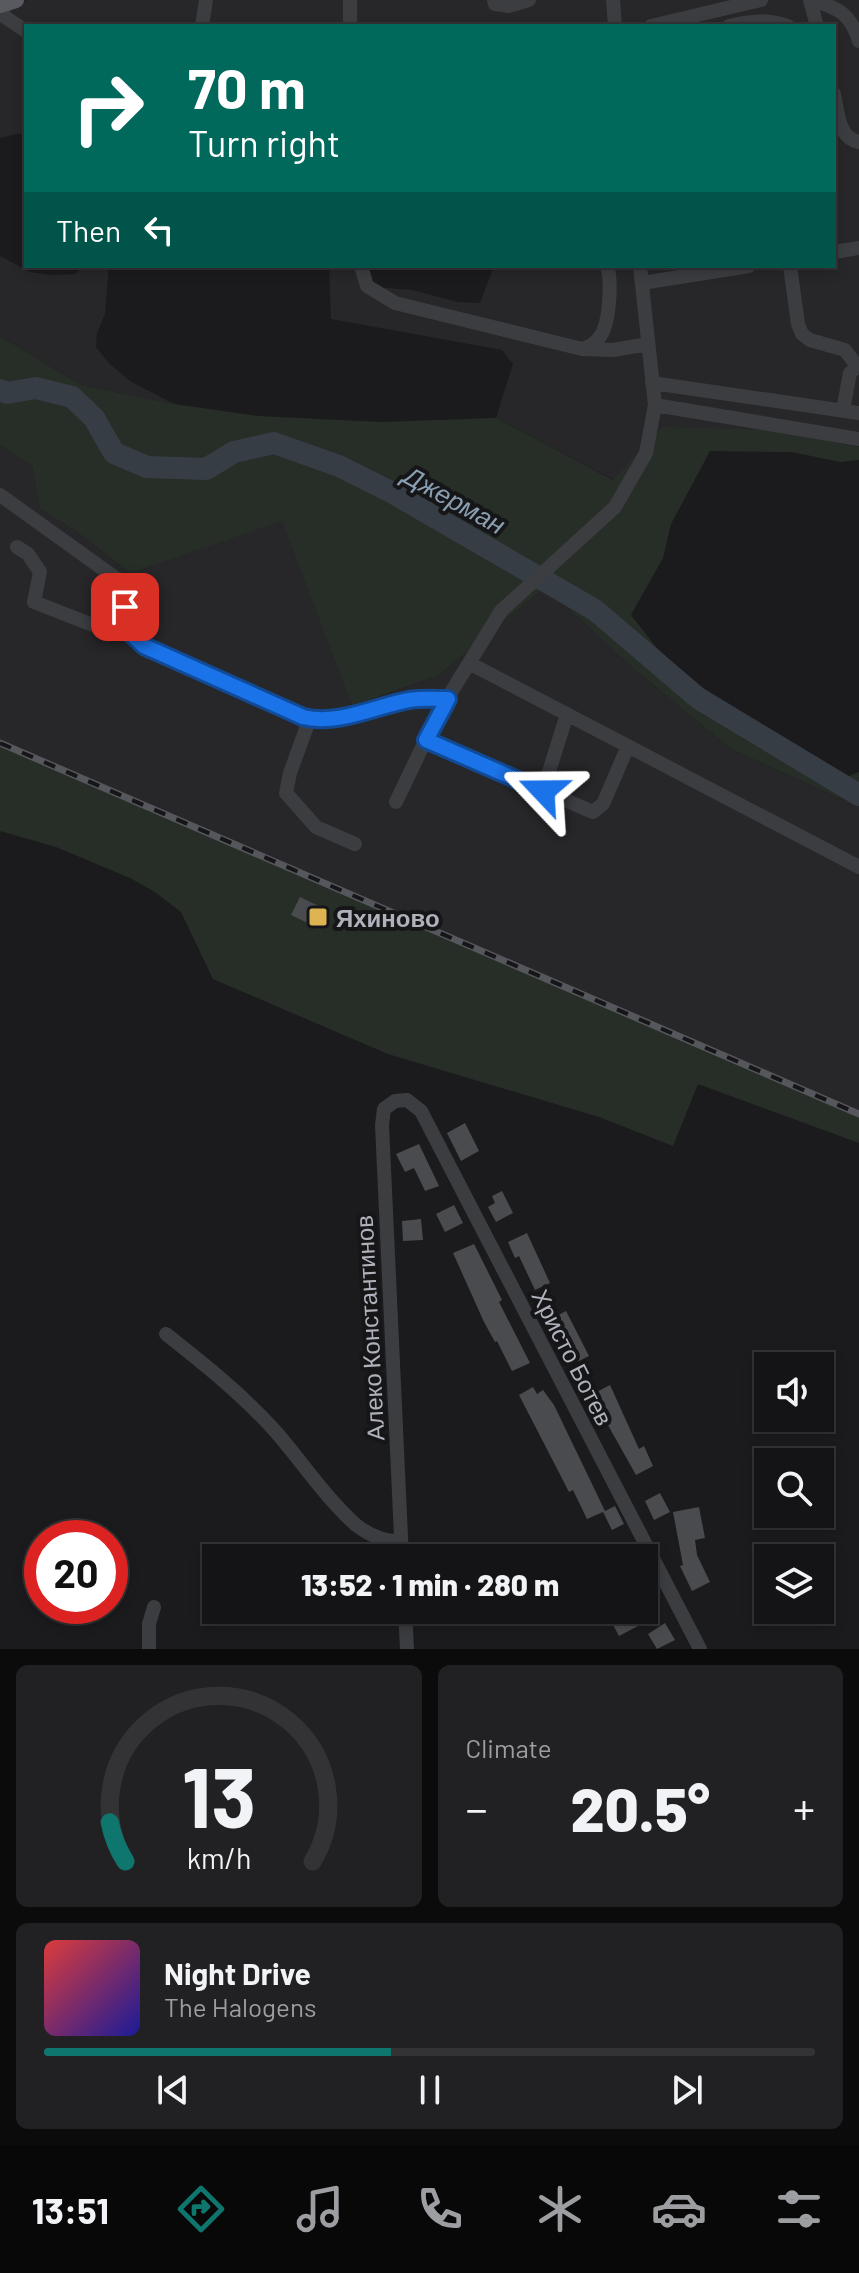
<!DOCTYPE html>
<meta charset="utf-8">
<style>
:root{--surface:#141416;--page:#212123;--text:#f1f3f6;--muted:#9d9ea1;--line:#333335;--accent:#0f766e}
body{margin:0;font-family:Barlow,sans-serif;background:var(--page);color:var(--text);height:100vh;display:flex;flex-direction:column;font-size:30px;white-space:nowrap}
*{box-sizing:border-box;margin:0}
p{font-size:26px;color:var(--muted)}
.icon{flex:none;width:44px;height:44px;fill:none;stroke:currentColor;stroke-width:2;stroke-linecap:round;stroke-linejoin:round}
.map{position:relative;height:1649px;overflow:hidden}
.details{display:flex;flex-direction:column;gap:16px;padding:16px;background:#0b0b0c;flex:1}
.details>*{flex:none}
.banner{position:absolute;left:24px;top:24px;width:812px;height:244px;border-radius:0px;box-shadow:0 4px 12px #0003,0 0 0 2px var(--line);background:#00695c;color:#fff;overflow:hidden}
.controls{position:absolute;left:754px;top:1352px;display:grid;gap:16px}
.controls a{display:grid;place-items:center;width:80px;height:80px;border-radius:0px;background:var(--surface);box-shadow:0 4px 12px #0003,0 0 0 2px var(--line);font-size:40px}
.speed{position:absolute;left:24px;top:1520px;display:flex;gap:16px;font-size:40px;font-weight:700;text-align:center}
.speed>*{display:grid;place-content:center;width:104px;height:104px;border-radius:50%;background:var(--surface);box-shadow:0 4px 12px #0003,0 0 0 2px var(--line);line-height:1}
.speed .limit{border:12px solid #d22;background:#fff;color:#111}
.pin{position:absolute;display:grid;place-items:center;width:68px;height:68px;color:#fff;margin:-34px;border-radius:16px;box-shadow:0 4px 12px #0006}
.me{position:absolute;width:88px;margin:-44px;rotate:293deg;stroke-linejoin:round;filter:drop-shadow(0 0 6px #0008)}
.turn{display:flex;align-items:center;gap:28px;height:168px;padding:0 32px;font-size:36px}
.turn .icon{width:104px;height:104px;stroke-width:2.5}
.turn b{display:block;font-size:56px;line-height:68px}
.then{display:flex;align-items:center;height:76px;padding:0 32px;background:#0003;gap:16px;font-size:30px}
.big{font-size:60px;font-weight:800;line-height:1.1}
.details .tile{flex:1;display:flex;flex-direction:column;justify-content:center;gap:12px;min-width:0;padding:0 28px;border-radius:12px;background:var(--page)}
.details .dial{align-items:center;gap:0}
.dial svg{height:208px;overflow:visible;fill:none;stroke:var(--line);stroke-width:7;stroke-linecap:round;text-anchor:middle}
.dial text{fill:var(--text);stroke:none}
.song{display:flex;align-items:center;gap:24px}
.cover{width:96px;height:96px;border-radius:12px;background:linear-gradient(135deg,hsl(0 70% 55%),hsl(240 70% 35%))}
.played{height:8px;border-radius:4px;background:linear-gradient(90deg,var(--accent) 45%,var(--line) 45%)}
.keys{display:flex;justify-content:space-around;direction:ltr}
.heat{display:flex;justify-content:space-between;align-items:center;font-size:44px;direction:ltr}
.details .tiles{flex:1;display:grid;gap:16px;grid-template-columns:1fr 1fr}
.tile:last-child{grid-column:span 2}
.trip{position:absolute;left:202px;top:1544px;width:456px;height:80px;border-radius:0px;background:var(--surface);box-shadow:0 4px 12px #0003,0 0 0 2px var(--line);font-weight:800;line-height:80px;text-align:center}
.tabs{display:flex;height:128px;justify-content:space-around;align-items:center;background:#080809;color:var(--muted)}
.tabs .icon{width:56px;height:56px}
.tabs .active{color:var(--accent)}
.tabs b{font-size:36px;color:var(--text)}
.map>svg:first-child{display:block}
.built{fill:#27272a}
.green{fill:#272e28}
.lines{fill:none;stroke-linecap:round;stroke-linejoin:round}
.river{stroke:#363d45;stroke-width:22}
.building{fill:#4a4b4f}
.minor{stroke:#3c3d41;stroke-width:14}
.major{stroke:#595a60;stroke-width:16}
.rail-casing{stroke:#55575c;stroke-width:7}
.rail{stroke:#161618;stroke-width:4;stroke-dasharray:12;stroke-linecap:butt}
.route-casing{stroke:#114b97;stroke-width:20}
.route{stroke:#1a73e8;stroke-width:14}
.poi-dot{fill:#deb351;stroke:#161618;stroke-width:3}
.labels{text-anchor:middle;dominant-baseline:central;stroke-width:8;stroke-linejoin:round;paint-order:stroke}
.poi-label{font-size:24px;font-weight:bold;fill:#afb2bb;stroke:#161618;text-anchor:start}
.street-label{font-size:24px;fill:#afb2bb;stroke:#161618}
.water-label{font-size:26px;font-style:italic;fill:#8a9eb1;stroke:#161618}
</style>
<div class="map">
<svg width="859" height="1649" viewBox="0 0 859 1649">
<rect width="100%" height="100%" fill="#1b1b1d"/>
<path class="built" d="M27,0H859V447L776,430L614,480L496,418L513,364L502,350L331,319L329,266H369L374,287L412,290L458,302L480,303L494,266H834V26H26V134H16L0,138V9Z
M0,256L30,272L51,275L75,274L84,266H109L105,314L97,333L96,347L109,363L130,381L174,404L81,385L0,336Z
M0,445L32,466L40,509L76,531L130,573L282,520L352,706L439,675L545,587L634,669L731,749L832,795L859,805V1113L0,743Z"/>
<path class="green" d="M0,336L81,385L174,404L258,416L381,422L496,418L613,480L662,427L776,430L859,447V460L840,462L792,452L710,451L671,524L663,558L631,615L656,647L711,699L836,781L859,772V805L832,795L731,749L634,669L545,587L439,675L352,706L282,521L130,573L76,531L40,509L32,466L0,445Z
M0,743L859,1113V1143L698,1084L673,1146L599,1117L388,1054L213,979L181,912L155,892L130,878L56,847L0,831Z"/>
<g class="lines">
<path class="river" d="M0,390L7,393L36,388L72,397L94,418L114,453L147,467L206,469L234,452L274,443L339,466L393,493L595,610L698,698L859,795"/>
</g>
<path class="building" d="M300,897L329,911L320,929L291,915Z
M465,1123L479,1151L461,1161L447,1133Z
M419,1144L439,1186L425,1191L414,1168L405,1172L396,1154Z
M502,1191L513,1213L496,1222L488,1207L495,1203L492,1196Z
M454,1205L463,1223L445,1232L436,1214Z
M421,1219L423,1240L403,1241L402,1221Z
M527,1233L550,1283L535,1290L519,1256L515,1258L508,1242Z
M474,1244L502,1300L499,1302L530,1363L512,1371L497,1341L495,1342L484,1322L453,1253Z
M566,1311L589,1356L571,1365L549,1320Z
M610,1385L639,1449L644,1446L653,1466L636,1475L591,1395Z
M533,1387L537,1394L543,1390L554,1405L605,1511L615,1506L624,1524L612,1530L603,1512L587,1519L573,1490L569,1492L519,1395Z
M660,1493L670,1512L654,1520L645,1501Z
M699,1507L705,1538L695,1540L697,1555L710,1582L692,1591L680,1566L683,1565L673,1512Z
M644,1574L656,1601L644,1606Z
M615,1610H621L624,1617L632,1613L638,1626L619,1636L607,1614Z
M665,1623L675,1640L657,1649L648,1634Z"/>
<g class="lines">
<path class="minor" d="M350,0V26
M494,0L495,4L509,6L529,0
M613,0L615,26
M810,0L817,26
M813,0C839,9 850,13 859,41
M1,5L5,17L26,31
M202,26L206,0
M651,26L761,0
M729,26C751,21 768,19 788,26
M834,94C838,112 838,138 859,142
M834,252L859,248
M361,266L367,286L395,303L582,349L613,350L648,344
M790,266L798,324L802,334L810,340L845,350L857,366
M642,283L749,266
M583,349C589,347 595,344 599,338C610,325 612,281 607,266
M652,383L859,413
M655,405L859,439
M843,410L850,373L859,365
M0,495L117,579L132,635L144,646L314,720L412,700L448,699
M17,547L28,554L40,572L34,602L113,633L132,635
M469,663L859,867
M310,718L290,773L286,793L316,827L355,844
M426,740L593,812L603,804L628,746
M543,791L567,714
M396,802L439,712L501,611L615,507L646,453L655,405L640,266
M166,1334C204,1364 243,1395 276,1432C302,1462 326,1498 356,1525C369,1535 385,1542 401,1541
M402,1558L382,1125L384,1109L395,1101L407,1100L421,1111L700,1649
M405,1610L407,1649
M149,1649V1624L154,1607"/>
<path class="major" d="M0,5L16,0"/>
<g class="rail-casing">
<path id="rail" d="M0,743L859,1114"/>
</g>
<use href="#rail" class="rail"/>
</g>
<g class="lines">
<g class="route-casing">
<path id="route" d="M125,607L132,635L144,646L303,717C337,726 376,706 409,700C422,698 435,699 448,699L426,740L543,791"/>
</g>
<use href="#route" class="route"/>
</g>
<rect class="poi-dot" x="308" y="907" width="20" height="20" rx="4"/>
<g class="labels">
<g class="poi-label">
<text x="336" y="917">Яхиново</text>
</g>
<g class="street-label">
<text transform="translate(369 1328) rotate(-93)">Алеко Константинов</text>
<text transform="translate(573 1357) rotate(63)">Христо Ботев</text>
</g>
<g class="water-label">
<text transform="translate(455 499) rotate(29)">Джерман</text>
</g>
</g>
</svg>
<div class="controls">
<a><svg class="icon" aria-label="sound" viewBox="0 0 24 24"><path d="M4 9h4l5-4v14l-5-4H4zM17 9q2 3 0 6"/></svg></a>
<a><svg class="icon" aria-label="search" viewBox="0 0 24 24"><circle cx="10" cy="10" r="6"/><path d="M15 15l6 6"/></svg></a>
<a><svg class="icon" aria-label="layers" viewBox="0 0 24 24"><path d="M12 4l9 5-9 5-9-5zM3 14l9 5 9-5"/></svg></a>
</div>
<div class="speed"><div class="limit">20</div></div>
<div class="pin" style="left:125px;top:607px;background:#d93025"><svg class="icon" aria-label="arrive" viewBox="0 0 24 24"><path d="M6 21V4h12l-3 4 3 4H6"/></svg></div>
<svg class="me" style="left:543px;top:791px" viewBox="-20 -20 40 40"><path d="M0-17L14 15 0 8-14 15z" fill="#1a73e8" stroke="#fff" stroke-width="4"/></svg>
<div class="trip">13:52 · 1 min · 280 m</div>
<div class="banner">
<div class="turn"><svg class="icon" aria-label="right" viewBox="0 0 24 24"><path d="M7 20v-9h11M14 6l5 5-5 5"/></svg><div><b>70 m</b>Turn right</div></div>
<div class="then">Then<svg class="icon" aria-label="left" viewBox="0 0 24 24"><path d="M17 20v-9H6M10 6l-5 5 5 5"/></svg></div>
</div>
</div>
<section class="details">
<div class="tiles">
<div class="tile dial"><svg viewBox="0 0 100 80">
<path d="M14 69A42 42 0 1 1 86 69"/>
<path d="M14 69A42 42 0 0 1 8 54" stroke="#0f766e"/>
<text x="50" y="56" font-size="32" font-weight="700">13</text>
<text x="50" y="72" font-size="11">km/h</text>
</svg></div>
<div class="tile"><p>Climate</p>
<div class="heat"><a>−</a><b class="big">20.5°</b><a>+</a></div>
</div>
<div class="tile">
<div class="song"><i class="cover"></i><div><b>Night Drive</b><p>The Halogens</p></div></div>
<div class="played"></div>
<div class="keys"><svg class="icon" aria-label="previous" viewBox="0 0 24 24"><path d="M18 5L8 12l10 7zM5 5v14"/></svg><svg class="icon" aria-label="pause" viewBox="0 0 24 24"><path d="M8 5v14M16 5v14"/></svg><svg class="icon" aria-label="next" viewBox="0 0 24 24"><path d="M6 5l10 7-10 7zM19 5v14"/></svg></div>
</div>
</div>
</section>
<nav class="tabs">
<b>13:51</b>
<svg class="icon active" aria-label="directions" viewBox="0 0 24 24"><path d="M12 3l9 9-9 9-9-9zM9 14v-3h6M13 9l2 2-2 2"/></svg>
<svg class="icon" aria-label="music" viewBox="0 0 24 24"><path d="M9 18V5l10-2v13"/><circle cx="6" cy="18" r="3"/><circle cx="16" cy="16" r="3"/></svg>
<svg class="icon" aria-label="phone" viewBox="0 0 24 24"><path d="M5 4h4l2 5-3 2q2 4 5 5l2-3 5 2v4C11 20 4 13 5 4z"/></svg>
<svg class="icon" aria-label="climate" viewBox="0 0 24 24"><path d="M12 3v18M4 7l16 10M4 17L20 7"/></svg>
<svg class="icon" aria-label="car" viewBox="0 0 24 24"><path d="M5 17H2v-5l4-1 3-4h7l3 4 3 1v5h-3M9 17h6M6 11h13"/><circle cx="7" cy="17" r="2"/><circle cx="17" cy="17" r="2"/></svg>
<svg class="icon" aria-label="filters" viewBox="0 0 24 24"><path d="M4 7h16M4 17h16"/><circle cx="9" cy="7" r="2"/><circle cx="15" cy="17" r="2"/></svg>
</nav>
